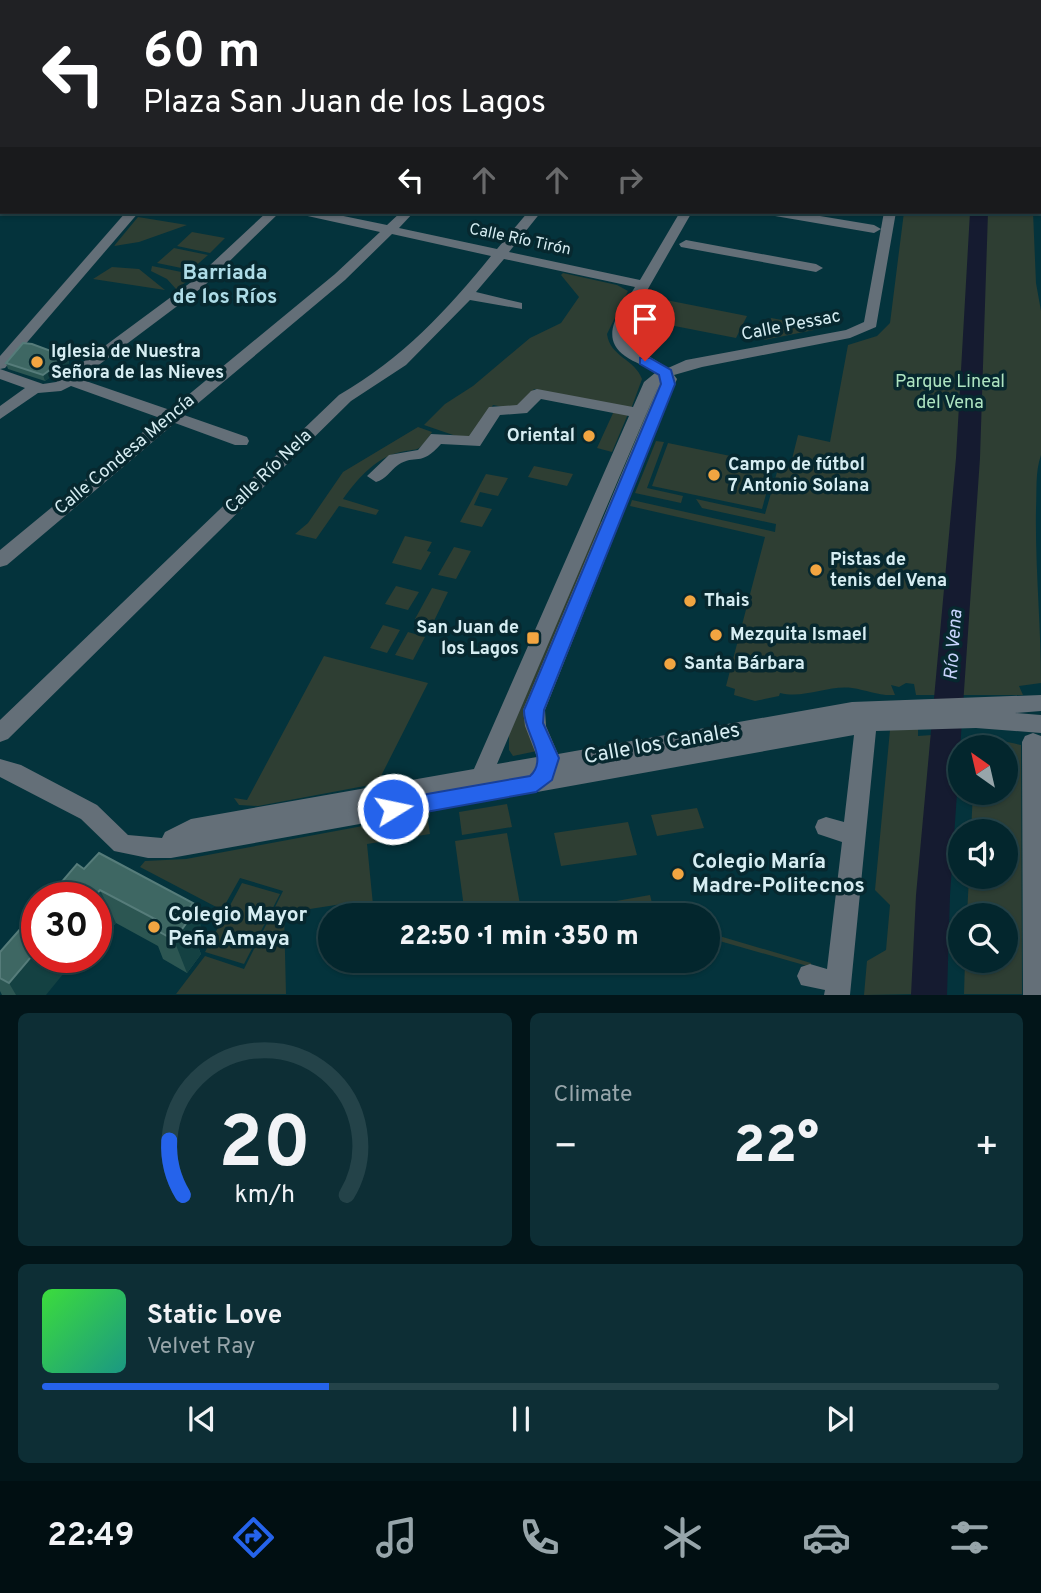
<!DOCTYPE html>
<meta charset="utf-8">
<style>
:root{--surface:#03262d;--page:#0d2e35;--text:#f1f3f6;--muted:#97a5aa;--line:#244349;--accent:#2563eb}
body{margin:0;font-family:Overpass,sans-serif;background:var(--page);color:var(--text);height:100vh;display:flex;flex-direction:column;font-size:26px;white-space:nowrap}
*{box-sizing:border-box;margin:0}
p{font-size:23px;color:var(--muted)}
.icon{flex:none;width:38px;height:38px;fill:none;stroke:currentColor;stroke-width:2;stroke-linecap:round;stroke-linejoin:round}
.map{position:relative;height:995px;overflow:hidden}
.sheet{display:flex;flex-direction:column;gap:18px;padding:18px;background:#021519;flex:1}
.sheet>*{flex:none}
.top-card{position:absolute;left:0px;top:0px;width:1041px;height:214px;box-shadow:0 2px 5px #0004,0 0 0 2px var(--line);background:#202124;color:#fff;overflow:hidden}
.needle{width:46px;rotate:326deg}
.tools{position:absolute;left:948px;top:735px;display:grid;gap:14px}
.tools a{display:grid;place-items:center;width:70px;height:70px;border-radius:50%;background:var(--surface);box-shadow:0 2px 5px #0004,0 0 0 2px var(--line);font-size:35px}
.speed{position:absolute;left:21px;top:882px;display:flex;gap:14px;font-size:35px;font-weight:700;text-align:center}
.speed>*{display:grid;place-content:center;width:91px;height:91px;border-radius:50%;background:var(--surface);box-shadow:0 2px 5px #0004,0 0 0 2px var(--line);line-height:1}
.speed .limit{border:10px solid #d22;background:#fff;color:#111}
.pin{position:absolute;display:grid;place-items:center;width:60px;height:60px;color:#fff;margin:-72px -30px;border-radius:50% 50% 50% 0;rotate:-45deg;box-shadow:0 0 7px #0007}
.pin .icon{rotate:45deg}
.me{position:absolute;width:77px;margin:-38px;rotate:80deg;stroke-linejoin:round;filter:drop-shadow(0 0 5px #0008)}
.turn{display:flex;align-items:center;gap:24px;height:147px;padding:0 28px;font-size:32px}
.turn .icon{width:91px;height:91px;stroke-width:2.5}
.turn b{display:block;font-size:49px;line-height:60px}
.lanes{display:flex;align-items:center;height:66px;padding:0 28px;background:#0003;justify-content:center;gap:35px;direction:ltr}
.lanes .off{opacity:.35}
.big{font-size:52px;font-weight:800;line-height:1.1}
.sheet .card{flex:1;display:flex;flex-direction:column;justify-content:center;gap:10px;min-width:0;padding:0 24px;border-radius:10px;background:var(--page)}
.sheet .dial{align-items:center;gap:0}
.dial svg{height:182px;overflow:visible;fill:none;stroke:var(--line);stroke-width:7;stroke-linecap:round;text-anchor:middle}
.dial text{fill:var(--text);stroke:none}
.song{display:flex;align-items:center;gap:21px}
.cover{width:84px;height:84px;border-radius:10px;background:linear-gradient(135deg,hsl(120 70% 55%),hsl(170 70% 35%))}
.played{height:7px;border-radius:4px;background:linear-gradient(90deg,var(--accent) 30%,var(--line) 30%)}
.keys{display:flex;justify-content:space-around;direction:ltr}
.heat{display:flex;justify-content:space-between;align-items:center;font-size:38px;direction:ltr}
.sheet .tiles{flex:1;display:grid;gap:18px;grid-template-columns:1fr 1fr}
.card:last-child{grid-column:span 2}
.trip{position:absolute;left:318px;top:903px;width:402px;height:70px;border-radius:35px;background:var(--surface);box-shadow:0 2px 5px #0004,0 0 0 2px var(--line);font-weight:800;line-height:70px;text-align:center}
.dock{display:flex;height:112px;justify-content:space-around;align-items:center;background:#010f12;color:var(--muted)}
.dock .icon{width:49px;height:49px}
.dock .selected{color:var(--accent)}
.dock b{font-size:32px;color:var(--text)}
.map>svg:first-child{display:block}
.green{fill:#2e3e33}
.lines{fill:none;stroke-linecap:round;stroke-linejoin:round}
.river{fill:#151b30;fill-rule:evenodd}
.minor{fill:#646f78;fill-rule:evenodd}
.major{fill:#9ab0c3;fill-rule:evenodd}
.wall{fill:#2c5652}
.shaded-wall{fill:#144142}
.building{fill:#3e6763;stroke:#567c7a;stroke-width:2}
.route{fill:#2563eb;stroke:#184099;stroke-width:2}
.poi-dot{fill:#f2a541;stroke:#07282f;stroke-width:2.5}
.labels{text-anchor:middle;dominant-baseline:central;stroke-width:7;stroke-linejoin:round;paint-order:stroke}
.far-street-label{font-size:16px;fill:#d6edf2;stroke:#07282f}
.street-label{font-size:18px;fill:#d6edf2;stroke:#07282f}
.poi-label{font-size:18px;font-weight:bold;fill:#d6edf2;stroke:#07282f;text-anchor:start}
.park-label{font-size:18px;fill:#aee4c1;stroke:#07282f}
.water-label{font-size:19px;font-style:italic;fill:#c8d4fd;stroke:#07282f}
.far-district-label{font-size:21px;font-weight:bold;fill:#aedce7;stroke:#07282f}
.near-street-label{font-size:21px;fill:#d6edf2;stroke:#07282f}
.near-poi-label{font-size:21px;font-weight:bold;fill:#d6edf2;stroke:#07282f;text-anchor:start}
</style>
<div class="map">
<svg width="1041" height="995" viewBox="0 0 1041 995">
<rect width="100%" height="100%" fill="#04333c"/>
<path class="green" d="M904,212H1033L1036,283L1041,311V455C1035,472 1037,491 1036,509C1035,567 1041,625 1041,683L1019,686L1023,695H916L914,684L906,683L899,687L891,685L895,695C878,696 867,690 852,688C828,685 805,699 780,693L779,696L755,701L734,695L735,689L726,686L765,537L630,506L632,500L775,532L776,524L702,508L696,499L765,514L779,465L790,467L798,435L830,442L848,345L877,336L890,323Z
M138,217L187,225L139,242L114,246Z
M192,232L225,238L210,253L177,246Z
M174,248L208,255L191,270L157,263Z
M152,266L196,275L176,289L167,279L151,271Z
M112,267L139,269L165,290L93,279Z
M563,273L617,285L628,291L607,334C610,357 635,359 642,379L631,409L534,389L526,403L508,408L493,405L472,437L456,436L424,425L445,404L473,386L530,338L561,323L579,297L561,275Z
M666,300L747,316L736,338L654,322Z
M771,318L809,325L814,330L764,340Z
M614,411L628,414L612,452L597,448Z
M418,427L432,432C417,455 419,447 397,453C374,459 356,481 343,499L379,510L376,515L339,506L316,539L295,534L308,523L343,472Z
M656,441L664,442L647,488L683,496L681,503L635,493Z
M668,443L774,465L762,509L652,486Z
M534,466L573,474L567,486L528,477Z
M486,474L508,478L498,496L480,492L474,505L492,509L482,527L460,522Z
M598,521L607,523L529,710L537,751L513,756L509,750V733Z
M405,536L432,542L427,551L431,552L421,570L392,563Z
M454,547L471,551L456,579L438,575Z
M396,586L419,592L408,610L385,604Z
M432,588L448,592L433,623L415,619Z
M383,625L400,630L387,653L370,648Z
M408,632L425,637L413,660L395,655Z
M324,656L428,683L381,776L370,785L258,806L239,805L234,798L247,800Z
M918,728V736L932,735L914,994L864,995L867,961L886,950L890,905L875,890L890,730Z
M975,735L1021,745L1022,994H964L965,961H1006V915H967L969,877H1006V831H971L973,793H1006V747H975Z
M507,804L512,827L462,835L459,812Z
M697,808L704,828L657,836L651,815Z
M427,814L430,834L367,844L374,915H344L342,904L284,913L286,994H176L205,956L244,969L283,891L240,878L222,910L140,867L145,861L186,859Z
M628,822L637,855L561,866L554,833Z
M507,833L522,915H465L455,841Z
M242,883L280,894L244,964L205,952Z
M650,895L655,915H578L577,908Z
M709,933L811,963V967L709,938Z"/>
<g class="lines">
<path class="river" d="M1026,0H1038L1025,2Z
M970,212H988L980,458L950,895L947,995H911L916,895L956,458Z"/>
<path class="minor" d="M431,0H441L430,2Z
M532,0H542L531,2Z
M598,0H608L598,2Z
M796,0H806L796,2Z
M873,0H883L873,2Z
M938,0H948V2H938Z
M2,206V212H7L0,216Z
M126,212H139L5,368L0,369L43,384L56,382L194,280L267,212H280L204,286L80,379L170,410L335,274L380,232L303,215L302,212H324L387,225L401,212H414L399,228L497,249L528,212H541L509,252L640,280L680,212H692L625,329L629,344L668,368L686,360L846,330L864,322L884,212H896L876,327L850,338L702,367L674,375L677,379L545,710L546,726L558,754L852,702L1041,695V711L1015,713L1041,715V733L976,728L876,731L850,995H824L825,990L801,985L797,976L801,967L810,964L827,969L842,842L818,834L815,827L818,820L826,817L844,822L854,735L171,858H148L114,851L81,819L0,777V759L21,765L97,805L128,835L162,838L165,832L191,819L474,769L629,416L541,399L527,413L500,415L480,446L441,444C420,468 416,453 398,465C390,471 386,479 376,482L367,476L389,455L418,450L431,434L469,436L489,407L517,405L531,391L537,389L633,407L644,382L655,373C646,366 635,363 625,356C597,336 622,309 635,287L504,259L476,292L522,303V309L470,300L406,365L351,401L8,739L0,742V720L339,395C402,359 448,309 491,256L392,234L345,280L184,415L247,437L249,441L247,445H235L175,423L7,565L0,567V550L160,418L71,386L61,391L38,393L0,419V406L25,388L0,379V356ZM659,384L523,710L525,726L537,757L497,764Z
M769,212H796L874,225L881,229L874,233L775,216Z
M686,240L816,264L823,268L816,272L681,247L679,244Z
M1033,733L1041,736V995H1023L1022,742L1025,736Z"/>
<path class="major" d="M193,0H203L192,2Z
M0,109H2L0,116Z
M1040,149L1041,150V159L1040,158Z"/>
</g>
<path class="wall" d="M613,0H668L667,2H613Z
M67,357L69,363L45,381L8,369L6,363Z
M84,869L205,937L198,947L201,954L187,973L163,959L158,946L116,923L106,934L99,930L96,934V898Z
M0,952L46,995H2L0,991Z"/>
<path class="shaded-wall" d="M81,0H100L98,2H79Z
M291,0H320L317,2H288Z
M646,0H668L667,2H646Z
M2,48V69L0,70V50Z
M67,357L69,363L45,381L43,375Z
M100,890L116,923L106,934L96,914V898H93Z
M193,903L205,937L198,947L201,954L187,973L174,940L181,918Z
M37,950V957H77L46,995H16L9,983Z"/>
<path class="building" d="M10,0H81L79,2H8Z
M236,0H291L288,2H234Z
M2,7V48L0,50V8Z
M23,343L32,344L67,357L43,375L6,363Z
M99,853L193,903L181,918L188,921L174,940L149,926L155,919L100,890L93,898H48L77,864L84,869Z
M37,910V950L9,983L0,978V952Z"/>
<path class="route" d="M640,358H650L671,370L675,384L544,710L543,723L559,758L552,780L536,792L393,818L385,815L382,809L385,803L393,800L530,776C550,758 523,732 524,710L661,384L659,375L640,364Z"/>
<g class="poi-dot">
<circle cx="37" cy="362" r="7"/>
<circle cx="589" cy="436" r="7"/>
<circle cx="714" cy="475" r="7"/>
<circle cx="816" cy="570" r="7"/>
<circle cx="690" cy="601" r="7"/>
<circle cx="716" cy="635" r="7"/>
<rect x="526" y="631" width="14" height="14" rx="3.5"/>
<circle cx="670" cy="664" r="7"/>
<circle cx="678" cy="874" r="7"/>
<circle cx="154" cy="927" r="7"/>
</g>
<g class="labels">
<g class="far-street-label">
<text transform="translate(520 240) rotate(12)">Calle Río Tirón</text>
</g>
<g class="street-label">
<text transform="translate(791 326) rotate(-11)">Calle Pessac</text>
<text transform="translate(125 455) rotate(-40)">Calle Condesa Mencía</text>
<text transform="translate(269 472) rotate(-44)">Calle Río Nela</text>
</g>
<g class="poi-label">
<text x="51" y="352">Iglesia de Nuestra<tspan x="51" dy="21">Señora de las Nieves</tspan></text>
<text x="575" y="436" text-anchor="end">Oriental</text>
<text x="728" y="465">Campo de fútbol<tspan x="728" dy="21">7 Antonio Solana</tspan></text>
<text x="830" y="560">Pistas de<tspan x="830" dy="21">tenis del Vena</tspan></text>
<text x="704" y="601">Thais</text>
<text x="519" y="628" text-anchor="end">San Juan de<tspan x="519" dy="21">los Lagos</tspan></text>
<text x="730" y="635">Mezquita Ismael</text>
<text x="684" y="664">Santa Bárbara</text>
</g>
<g class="park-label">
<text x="950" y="382">Parque Lineal<tspan x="950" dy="21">del Vena</tspan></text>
</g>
<g class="water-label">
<text transform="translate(954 645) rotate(-86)">Río Vena</text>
</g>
<g class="far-district-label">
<text x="225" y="273">Barriada<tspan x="225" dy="24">de los Ríos</tspan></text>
</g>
<g class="near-street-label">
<text transform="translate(662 744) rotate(-10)">Calle los Canales</text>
</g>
<g class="near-poi-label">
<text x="692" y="862">Colegio María<tspan x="692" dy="24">Madre-Politecnos</tspan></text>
<text x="168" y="915">Colegio Mayor<tspan x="168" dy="24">Peña Amaya</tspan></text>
</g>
</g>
</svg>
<div class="tools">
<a><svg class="needle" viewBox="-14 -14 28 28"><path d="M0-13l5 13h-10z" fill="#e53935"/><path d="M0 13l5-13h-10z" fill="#97a5aa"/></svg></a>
<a><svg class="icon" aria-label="sound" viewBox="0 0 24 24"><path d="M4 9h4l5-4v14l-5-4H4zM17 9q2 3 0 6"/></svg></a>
<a><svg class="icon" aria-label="search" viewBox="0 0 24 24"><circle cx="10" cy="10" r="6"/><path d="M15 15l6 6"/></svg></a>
</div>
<div class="speed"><div class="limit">30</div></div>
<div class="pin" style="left:645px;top:361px;background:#d93025"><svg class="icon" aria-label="arrive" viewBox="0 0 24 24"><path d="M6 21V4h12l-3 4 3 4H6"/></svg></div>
<svg class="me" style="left:393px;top:809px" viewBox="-20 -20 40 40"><circle r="17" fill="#2563eb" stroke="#fff" stroke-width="3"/><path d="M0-11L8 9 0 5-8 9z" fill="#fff"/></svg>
<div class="trip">22:50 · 1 min · 350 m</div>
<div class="top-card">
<div class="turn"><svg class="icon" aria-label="left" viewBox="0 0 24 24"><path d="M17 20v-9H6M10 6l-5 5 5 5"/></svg><div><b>60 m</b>Plaza San Juan de los Lagos</div></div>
<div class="lanes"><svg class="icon" aria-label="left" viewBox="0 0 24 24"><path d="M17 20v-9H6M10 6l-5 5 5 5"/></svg><svg class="icon off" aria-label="ahead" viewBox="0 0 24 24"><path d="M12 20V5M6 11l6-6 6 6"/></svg><svg class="icon off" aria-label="ahead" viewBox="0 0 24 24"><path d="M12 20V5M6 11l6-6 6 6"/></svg><svg class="icon off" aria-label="right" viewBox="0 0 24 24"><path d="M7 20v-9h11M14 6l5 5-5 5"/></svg></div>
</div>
</div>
<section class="sheet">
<div class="tiles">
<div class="card dial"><svg viewBox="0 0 100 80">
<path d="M14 69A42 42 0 1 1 86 69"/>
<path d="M14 69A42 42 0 0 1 8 45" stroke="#2563eb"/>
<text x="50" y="56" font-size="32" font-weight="700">20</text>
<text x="50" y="72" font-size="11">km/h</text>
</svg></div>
<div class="card"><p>Climate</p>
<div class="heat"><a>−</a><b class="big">22°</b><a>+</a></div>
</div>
<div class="card">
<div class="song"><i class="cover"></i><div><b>Static Love</b><p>Velvet Ray</p></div></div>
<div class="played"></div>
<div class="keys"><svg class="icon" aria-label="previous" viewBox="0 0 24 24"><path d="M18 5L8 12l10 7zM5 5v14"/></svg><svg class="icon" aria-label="pause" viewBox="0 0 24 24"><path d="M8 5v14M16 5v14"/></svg><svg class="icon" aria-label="next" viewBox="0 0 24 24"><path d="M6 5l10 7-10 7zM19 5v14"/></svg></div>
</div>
</div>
</section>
<nav class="dock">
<b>22:49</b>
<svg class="icon selected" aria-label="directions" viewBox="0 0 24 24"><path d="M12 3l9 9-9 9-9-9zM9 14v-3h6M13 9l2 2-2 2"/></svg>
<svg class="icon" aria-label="music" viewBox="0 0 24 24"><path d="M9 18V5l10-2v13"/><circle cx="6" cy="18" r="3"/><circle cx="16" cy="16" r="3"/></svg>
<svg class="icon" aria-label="phone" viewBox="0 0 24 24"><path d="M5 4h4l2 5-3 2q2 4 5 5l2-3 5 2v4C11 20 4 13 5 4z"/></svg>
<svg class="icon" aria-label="climate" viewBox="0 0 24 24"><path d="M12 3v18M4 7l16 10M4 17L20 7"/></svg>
<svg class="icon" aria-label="car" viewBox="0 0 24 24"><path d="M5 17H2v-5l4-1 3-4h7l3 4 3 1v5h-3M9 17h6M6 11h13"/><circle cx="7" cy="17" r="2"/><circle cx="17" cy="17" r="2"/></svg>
<svg class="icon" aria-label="filters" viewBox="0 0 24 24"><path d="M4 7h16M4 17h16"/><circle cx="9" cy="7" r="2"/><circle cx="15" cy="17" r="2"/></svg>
</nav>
